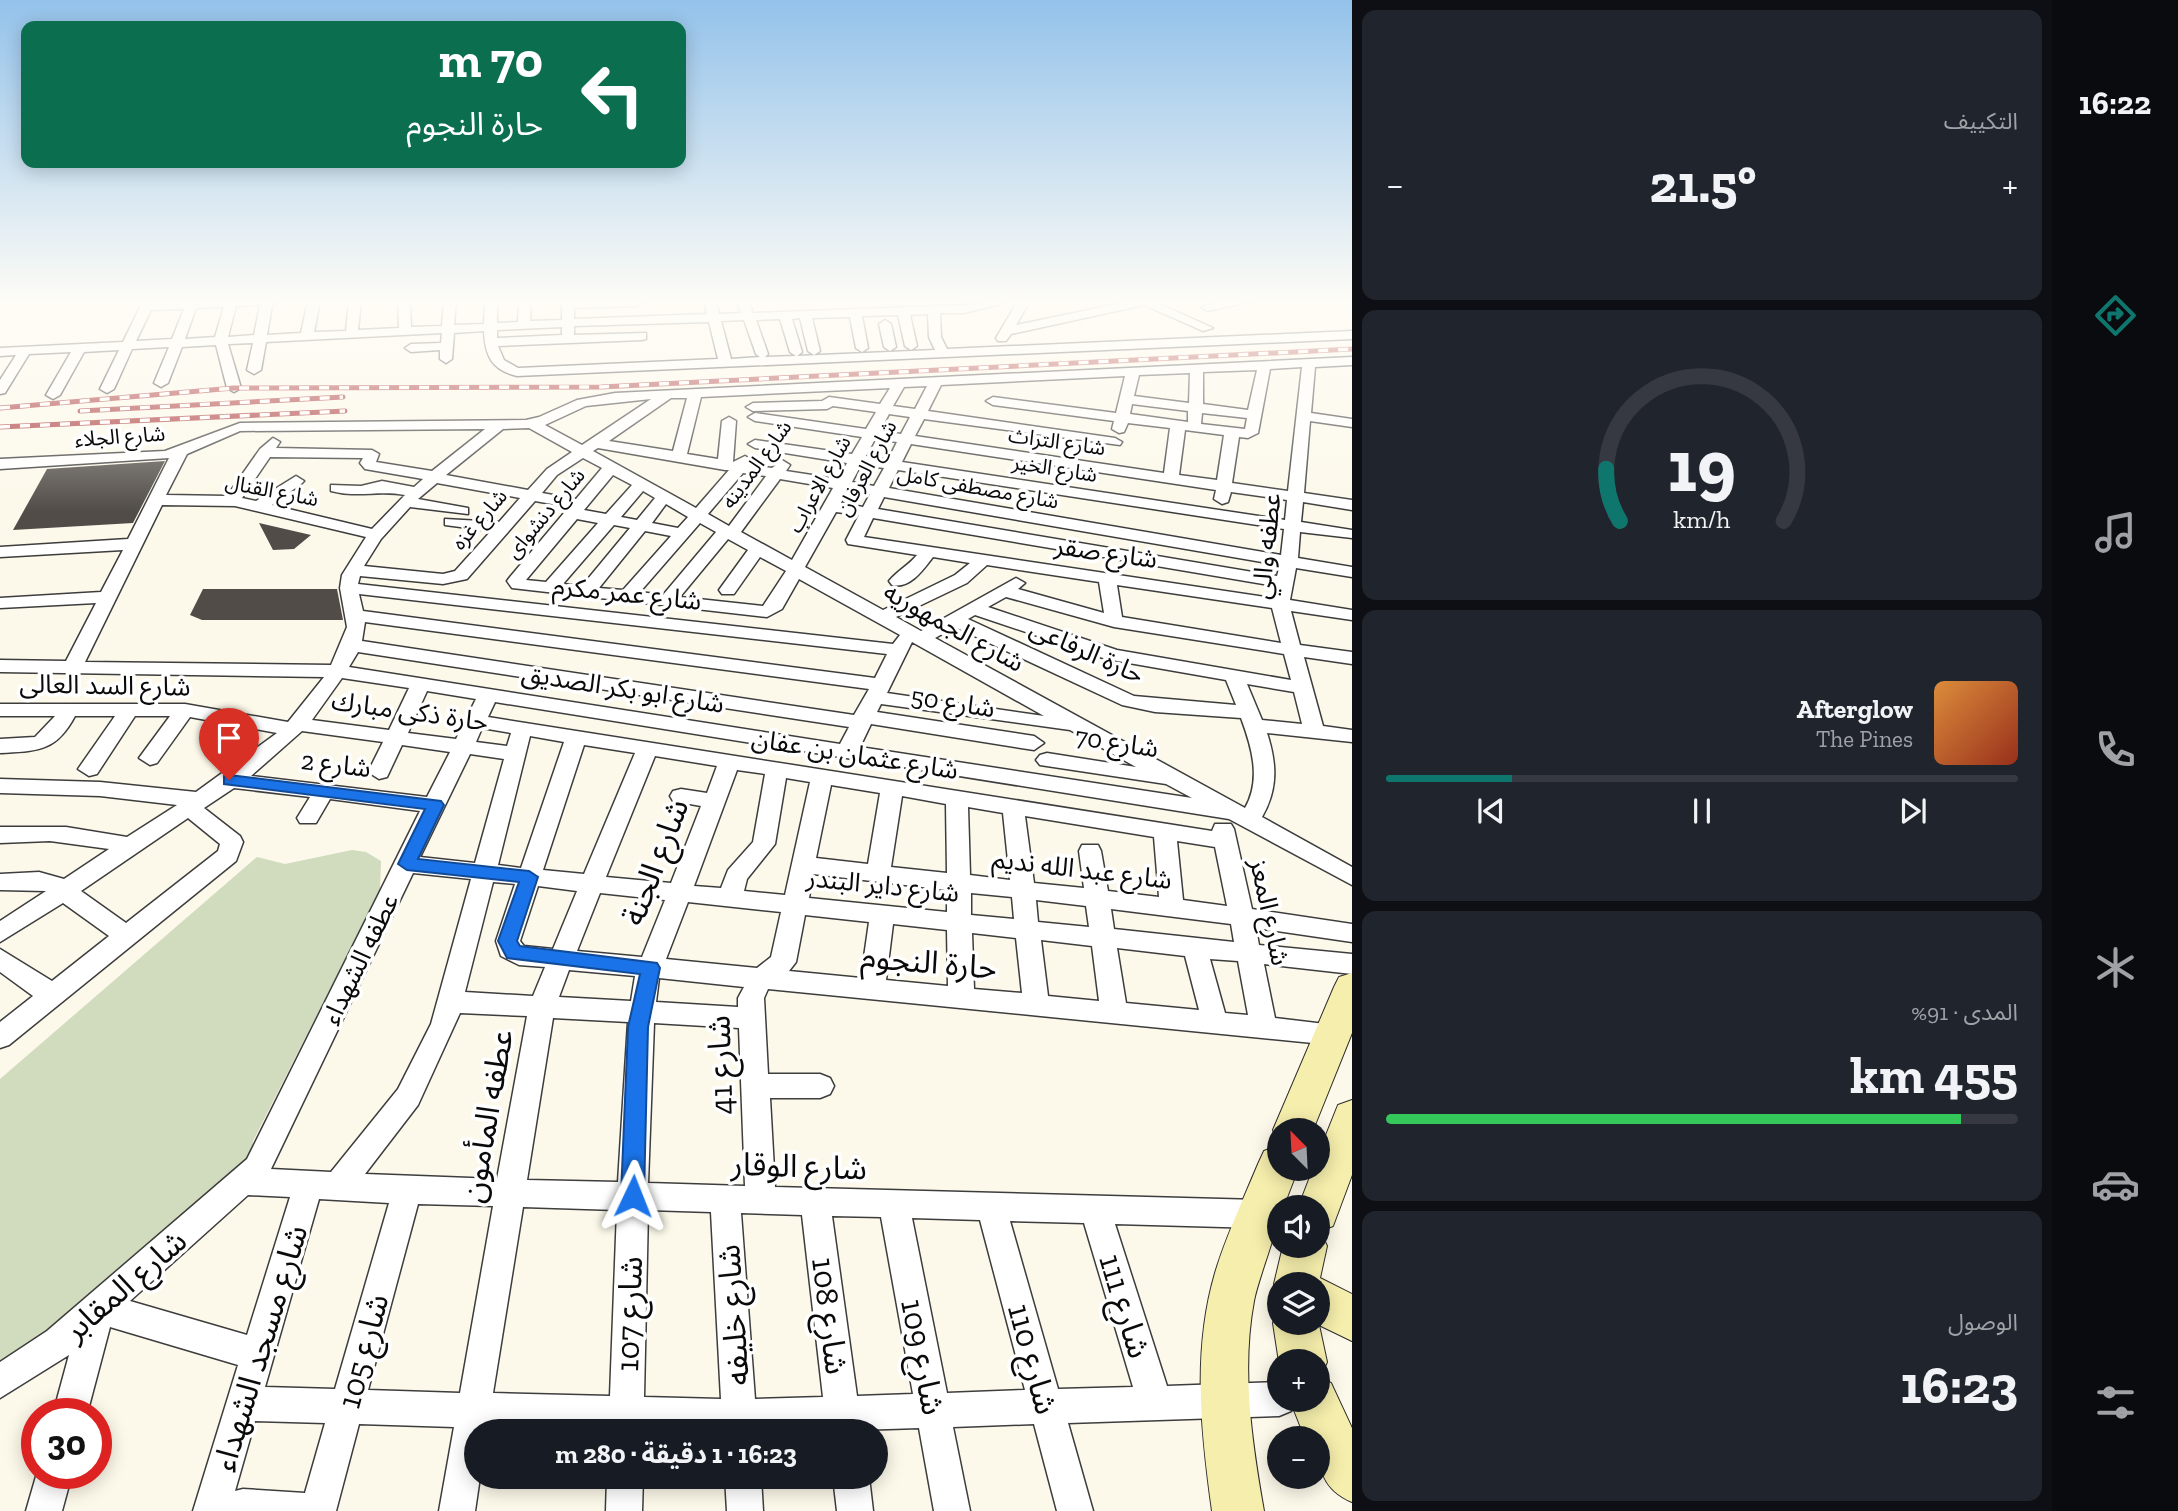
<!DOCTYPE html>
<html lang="ar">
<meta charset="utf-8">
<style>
:root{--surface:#171b24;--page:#20242c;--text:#f1f3f6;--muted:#9ea1a6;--line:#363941;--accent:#0f766e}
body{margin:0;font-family:"Zilla Slab","Noto Sans Arabic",serif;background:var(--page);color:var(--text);direction:rtl;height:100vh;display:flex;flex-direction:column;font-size:26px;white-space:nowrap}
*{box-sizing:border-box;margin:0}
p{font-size:23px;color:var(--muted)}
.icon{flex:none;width:38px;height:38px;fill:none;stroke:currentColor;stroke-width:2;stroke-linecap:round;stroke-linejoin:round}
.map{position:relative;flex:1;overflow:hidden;direction:ltr}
.details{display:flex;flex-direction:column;gap:10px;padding:10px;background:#0d0f14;width:700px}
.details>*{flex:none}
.guide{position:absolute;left:21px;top:21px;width:665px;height:147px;border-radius:14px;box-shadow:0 4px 18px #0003;direction:rtl;background:#0b6e4f;color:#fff;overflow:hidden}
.needle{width:46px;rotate:336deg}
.buttons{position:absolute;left:1267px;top:1118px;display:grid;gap:14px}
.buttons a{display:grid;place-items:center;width:63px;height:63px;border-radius:50%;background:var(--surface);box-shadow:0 4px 18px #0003;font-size:35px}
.speed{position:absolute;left:21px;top:1398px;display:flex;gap:14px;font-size:35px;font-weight:700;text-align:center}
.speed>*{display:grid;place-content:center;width:91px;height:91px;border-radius:50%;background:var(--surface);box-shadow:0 4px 18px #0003;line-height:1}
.speed .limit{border:10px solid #d22;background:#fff;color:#111}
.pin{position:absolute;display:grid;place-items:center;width:60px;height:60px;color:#fff;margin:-72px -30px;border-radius:50% 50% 50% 0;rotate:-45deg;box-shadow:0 0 7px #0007}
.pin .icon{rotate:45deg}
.me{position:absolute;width:77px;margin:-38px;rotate:2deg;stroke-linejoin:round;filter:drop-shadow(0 0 5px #0008)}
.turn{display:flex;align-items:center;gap:24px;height:147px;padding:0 28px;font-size:32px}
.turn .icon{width:91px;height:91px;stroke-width:2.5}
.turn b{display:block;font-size:49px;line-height:60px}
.big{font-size:52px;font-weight:700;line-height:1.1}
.details .card{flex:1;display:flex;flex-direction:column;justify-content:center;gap:10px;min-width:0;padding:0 24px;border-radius:14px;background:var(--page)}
.details .dial{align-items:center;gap:0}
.dial svg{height:182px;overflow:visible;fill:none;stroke:var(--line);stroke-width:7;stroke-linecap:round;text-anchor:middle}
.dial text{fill:var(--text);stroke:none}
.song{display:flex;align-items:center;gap:21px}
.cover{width:84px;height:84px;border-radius:10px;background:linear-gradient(135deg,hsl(30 70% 55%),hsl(10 70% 35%))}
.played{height:7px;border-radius:4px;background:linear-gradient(90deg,var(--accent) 20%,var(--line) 20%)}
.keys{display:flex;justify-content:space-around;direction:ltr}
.heat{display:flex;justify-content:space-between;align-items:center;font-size:38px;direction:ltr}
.charge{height:10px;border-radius:5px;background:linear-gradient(90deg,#34c759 91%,var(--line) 0)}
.trip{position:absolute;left:464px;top:1419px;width:424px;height:70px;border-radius:35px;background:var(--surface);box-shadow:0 4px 18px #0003;font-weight:700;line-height:70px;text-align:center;direction:rtl}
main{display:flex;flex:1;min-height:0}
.tab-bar{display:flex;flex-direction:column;width:126px;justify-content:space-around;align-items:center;background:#090b0e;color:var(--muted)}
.tab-bar .icon{width:49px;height:49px}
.tab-bar .on{color:var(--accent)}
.tab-bar b{font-size:32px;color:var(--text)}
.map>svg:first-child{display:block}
.cemetery{fill:#d1dbbe}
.building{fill:#514c48}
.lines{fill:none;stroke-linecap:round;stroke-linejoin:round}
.street-casing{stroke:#3d3d3d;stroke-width:3}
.secondary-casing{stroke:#2c2c2c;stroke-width:2}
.street{fill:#fff;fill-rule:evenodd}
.secondary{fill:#f5eeac;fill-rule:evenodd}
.rail-casing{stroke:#a83437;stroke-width:5}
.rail{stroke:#fff;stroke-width:3.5;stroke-dasharray:10;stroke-linecap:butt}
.route{fill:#1a73e8;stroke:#114b97;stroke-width:2}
.labels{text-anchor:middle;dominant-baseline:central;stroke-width:7;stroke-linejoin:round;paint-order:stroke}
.far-street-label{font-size:21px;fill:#0a0a0a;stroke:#fff}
.street-label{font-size:26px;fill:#0a0a0a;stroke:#fff}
.near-street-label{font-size:32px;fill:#0a0a0a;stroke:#fff}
</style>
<main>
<nav class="tab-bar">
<b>16:22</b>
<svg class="icon on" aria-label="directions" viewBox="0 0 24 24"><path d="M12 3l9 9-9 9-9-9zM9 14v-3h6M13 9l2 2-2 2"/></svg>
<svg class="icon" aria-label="music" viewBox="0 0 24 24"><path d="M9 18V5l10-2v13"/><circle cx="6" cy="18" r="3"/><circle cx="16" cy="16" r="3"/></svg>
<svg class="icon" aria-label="phone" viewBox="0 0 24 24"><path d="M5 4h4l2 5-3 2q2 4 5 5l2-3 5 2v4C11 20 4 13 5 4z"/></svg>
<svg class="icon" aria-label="climate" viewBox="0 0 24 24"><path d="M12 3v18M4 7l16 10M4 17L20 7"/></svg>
<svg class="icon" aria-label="car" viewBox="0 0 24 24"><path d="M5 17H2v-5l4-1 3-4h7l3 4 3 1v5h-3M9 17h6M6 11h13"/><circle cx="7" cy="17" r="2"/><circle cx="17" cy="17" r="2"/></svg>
<svg class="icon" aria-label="filters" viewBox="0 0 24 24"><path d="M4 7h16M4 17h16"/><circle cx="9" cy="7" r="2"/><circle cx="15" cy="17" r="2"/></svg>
</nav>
<section class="details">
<div class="card"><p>التكييف</p>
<div class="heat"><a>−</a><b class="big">21.5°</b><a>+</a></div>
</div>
<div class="card dial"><svg viewBox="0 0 100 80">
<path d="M14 69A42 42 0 1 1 86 69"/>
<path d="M14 69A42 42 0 0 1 8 46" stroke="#0f766e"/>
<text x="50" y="56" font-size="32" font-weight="700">19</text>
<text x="50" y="72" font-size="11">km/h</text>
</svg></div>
<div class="card">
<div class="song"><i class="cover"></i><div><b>Afterglow</b><p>The Pines</p></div></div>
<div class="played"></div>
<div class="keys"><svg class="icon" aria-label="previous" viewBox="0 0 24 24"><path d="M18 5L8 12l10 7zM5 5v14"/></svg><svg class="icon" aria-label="pause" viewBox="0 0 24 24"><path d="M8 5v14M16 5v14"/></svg><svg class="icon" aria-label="next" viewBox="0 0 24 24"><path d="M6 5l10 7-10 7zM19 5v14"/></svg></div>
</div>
<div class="card"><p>المدى · 91%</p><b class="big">455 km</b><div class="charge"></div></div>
<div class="card"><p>الوصول</p><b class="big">16:23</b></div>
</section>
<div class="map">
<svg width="1352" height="1511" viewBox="0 0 1352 1511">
<rect width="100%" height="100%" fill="#fcf9ea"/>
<path class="cemetery" d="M352,850L366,852L381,861L380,890L253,1141L251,1164L0,1377V1079L257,857L285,864Z"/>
<path class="building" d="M165,461L133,523L13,530L47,469Z
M259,523L311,535L294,549L273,550Z
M203,589H337L343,620H202L190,615Z"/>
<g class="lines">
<g class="street-casing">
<path id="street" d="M143,301H284L272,305L267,335L301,333L308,301H320L314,332L346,331L349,301H361L358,330L399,328L398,301H410L411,327L442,326L444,301H456L454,325L484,324L485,301H497V323L518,322L519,301H531L530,321L562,320V301L643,302L637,306L574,308V319L707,314L704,301H716L719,314L741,313L737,301H749L753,313L964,305L1012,301L964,313H940L941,337L947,349L1352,331V339L517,376C492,370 485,356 484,331L454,333L452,359L446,363L440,359V350L411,352L405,348L411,344L441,343L442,333L266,342L261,370L254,374L247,370L253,343L228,344L241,388L234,392L227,388L216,345L182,347L168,383L161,387L154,383L169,347L132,349L114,389L107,393L100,389L119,350L84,352L60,395L53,399L46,395L71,352L29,354L5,393L0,394V380L16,355L0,356V348L123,342ZM260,305L254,335L228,337L236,306ZM224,307L215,337L185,339L196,308ZM184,309L172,339L136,341L151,310ZM928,314L929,337L935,350L797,356L802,352L792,319L800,318L808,351L814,355L820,351L812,318L850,317L856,348L862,352L868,348L862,316L898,315L905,346L911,350L917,346L910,315ZM780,319L790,352L796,356L765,357L768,354L756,320ZM744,320L756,354L760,357L731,359L721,321ZM709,322L718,359L518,368L504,360L498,346L642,340L646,339V333L574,335V326ZM562,327V335L497,338V330Z
M1018,301H1030L1016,325L1132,301H1153L1213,328L1203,331L1144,305L1011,334L1006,341H998L996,338Z
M1226,301H1254L1207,311L1201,307Z
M885,320L891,324L896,347L890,351L884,347L879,324Z
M1352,357V365L1315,367L1311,413L1352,419V427L1310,421L1304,493L1352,500V510L1303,502L1301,522L1352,530V538L1300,532L1298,558L1352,567V577L1296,568L1290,600L1352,610V620L1291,611L1300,645L1352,652V664L1304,657L1323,726L1352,730V742L1267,733C1277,764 1278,789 1262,817L1352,867V885L1229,819L495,702L488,717L1212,831L1215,824H1231L1234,829L1252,909L1352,924V942L1256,928L1259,945L1352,954V974L1264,964L1275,1018L1342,1026L1346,1034L1342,1042L1333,1045L768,989L764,998L768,1074H820L830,1078L834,1086L830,1094L820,1098H770L775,1187L1259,1200L1270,1204L1274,1214L1270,1224L1259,1228L1115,1224L1167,1386L1279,1382V1400H1296L1291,1411L1279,1416L1068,1423L1093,1511H1057L1034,1424L953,1427L970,1511H934L919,1428C777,1433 632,1431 488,1428V1432H476V1477H480L475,1511H439L454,1427L359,1424L336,1511H193L238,1365L110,1327L87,1414H53L69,1355L0,1398V1362L47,1331L247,1159L420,811L330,799L316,823H300L297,818L310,797L234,788L204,808L240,836L243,842L236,861L9,1045L0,1048V1022L33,996L0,972V949L52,981L109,936L63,903L0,942V921L46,891L0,890V874L39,872L64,879L109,849L50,841L0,843V827H66L127,837L177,805L100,796L0,793V779L100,782L196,792L277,733L190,717L157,763L150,765L139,758L170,716H135L97,774L89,776L78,769L115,716H75C56,752 37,751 0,753V739L35,737L55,716H0V704H185L288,722L324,677L0,672V660L66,661L96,603L0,608V598L101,592L123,550L0,557V547L128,539L169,458L0,469V459L165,451L240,423L526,420L539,417L577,400L615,393ZM1302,367L1288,491L1232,483L1239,437L1248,438L1258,433L1270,369ZM1257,370L1248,410L1203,404V372ZM1190,373L1189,403L1134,396L1139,375ZM1125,376L1116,413L993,397L986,401L993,405L1114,421L1112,429L1119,433L1124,432L1128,423L1170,428L1164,473L915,436L924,419L1120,445L1122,442L1115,438L928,411L941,385ZM927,386L915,409L893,406L904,387ZM890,388L880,404L829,397L822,401L753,403L746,407L753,411L827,409L833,406L876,412L866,429L755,413L748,417L755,421L862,437L852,454L755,440L748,444L755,448L847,463L838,479L786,471L790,465L782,460L772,468L750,465L753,461L745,456L733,462L736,421L729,417L722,421L718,459L687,454L701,397ZM671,398H687L673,451L609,441ZM651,399L582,445L545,425L586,406ZM1132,404L1188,411V422L1130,414ZM1202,413L1247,418L1245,429L1201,424ZM889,414L910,417L901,434L880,431ZM529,428L572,452L547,469L528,490L446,475L503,429ZM485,429L432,471L376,462L379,454L372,450L276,448L280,442L273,438L260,449L227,496L166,495L187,454L240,431ZM1185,430L1224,435L1217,480L1179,475ZM875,439L897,442L888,460L866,456ZM911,444L1216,490L1214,499L1222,504L1228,502L1231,492L1287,500L1285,520L902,462ZM598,448L725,470H729L696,508L593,451ZM270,457L363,458L360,463L365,469L423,479L414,487L382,481L361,486L331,485V491C358,498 379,490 405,495L372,529L272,505L301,484L304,481L296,476L256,501L242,498ZM583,458L602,468L576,499L542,493L557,475ZM861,465L884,468L874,486L852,482ZM898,470L1284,529L1281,555L889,488ZM743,473L766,476L729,526L708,514ZM613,475L632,485L606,514L584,510ZM780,479L833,488L792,560L741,532ZM437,483L520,498L499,522L445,519V525L491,531L455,571L443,574L364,566L381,539L410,507L468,514V508L418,499ZM847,490L870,494L863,507L841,503ZM643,491L655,498L637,520L621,517ZM884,497L1280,565L1277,576L878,509ZM535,501L569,507L510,577L507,581L512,588L767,617L782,609L799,579L900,635L893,644L358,584L360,576L443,584L467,579ZM666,504L688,517L678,528L652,523ZM162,505L235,506L366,537L342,575L340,588L347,627L331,665L85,662ZM836,512L859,515L846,540L848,544L917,555C909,565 897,571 889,581L892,585C910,589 923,570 933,557L970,563L955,575L883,610L805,567ZM873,518L1275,586L1272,598L864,537ZM577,519L598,523L546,582L526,580ZM700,523L716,532L663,595L640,592ZM614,525L630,528L582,586L563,584ZM645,531L671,536L623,590L599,588ZM728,539L748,550L719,590L722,594H734L760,557L786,571L763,606L680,597ZM987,565L1099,582L1104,613L1018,589L1025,583L1016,578L921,631L896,617L967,583ZM1117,585L1272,608L1281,643L1122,617ZM359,594L887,654L875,678L363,611ZM1006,597L1114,627L1284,654L1291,680L1117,650L988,607ZM975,615L1106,659L1226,680L1236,705L1134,696L968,619ZM365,622L869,689L854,715L362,641ZM955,627L1122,705L1155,712L1241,718C1251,745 1262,779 1245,808L935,638ZM912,642L1044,716L887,693ZM358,652L849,727L840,744L349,667ZM342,678L409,688L389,730L312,720ZM1247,684L1294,692L1302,724L1262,720ZM427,691L476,699L456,739L408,733ZM881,704L1070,730L1136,767L1047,753L1040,755L1036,760L1040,765L1166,784L1192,798L860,747L871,724L1034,750L1044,743L1034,736L877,712ZM482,728L511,733L507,746L476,742ZM302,731L383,742L368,772L379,779L387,777L402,745L450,752L427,797L251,776ZM530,736L564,742L521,868L498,865ZM584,745L635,753L584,874L543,870ZM470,754L504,759L475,863L420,857ZM655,756L717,766L707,793L681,789L673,791L670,796L673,801L701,806L671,883L606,877ZM737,770L765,774L753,842L728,870L721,888L694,886ZM786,778L810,782L785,895L744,891L747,879L775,844ZM831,785L880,793L868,864L816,858ZM902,796L946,804L947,873L891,867ZM968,807L1003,813L1010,880L970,875ZM1025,816L1154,837L1159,897L1108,891L1101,851L1098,845H1082L1079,851L1084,888L1034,883ZM188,818L220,844L218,851L126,923L81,891ZM1177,841L1215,847L1227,906L1183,900ZM413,873L471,879L431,1024L398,1089L331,1172L271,1169ZM813,874L947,890V912L809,898ZM493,882L515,884L496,941L501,956L519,965L545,967L533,996L465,992ZM538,886L577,891L553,949L524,946L520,941ZM600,893L665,900L642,957L577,951ZM971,893L1012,897L1014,919L971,915ZM1036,900L1086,906L1089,927L1038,922ZM688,902L781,912L771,957L757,968L666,959ZM1111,909L1231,924L1234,942L1114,929ZM805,915L869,922L861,978L789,971L796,962ZM893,924L947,930L948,986L886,980ZM972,933L1016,938L1022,993L974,989ZM1041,940L1092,946L1099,1001L1048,996ZM1117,948L1185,956L1199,1010L1126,1003ZM1210,959L1238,961L1248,1015L1225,1013ZM569,970L635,976L631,1001L559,997ZM659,978L744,987L738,998V1007L656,1002ZM460,1013L527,1016L497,1179L365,1174L418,1105ZM553,1018L628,1022L618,1182L527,1180ZM654,1023L739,1028L745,1186L648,1183ZM248,1195L290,1197L247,1335L130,1301ZM319,1199L389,1203L335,1389L265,1387ZM418,1204L493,1206L460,1393L368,1390ZM523,1207L617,1210L610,1396L493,1393ZM648,1210L711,1212L721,1399L644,1397ZM741,1213L802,1215L823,1397L755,1399ZM832,1216L881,1217L913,1394L857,1396ZM912,1218L980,1220L1025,1390L947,1393ZM1010,1221L1084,1223L1133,1387L1058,1389ZM255,1421L325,1423L305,1493L243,1489L235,1491Z
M37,1473L72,1474L62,1511H26Z
M607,1477H643L642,1511H606Z
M725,1477H761L763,1511H727Z
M833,1477H869L873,1511H837Z"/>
</g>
<g class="secondary-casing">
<path id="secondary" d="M1352,973V1033L1313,1130H1279V1143L1273,1130L1334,987L1339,977Z
M1352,1100V1175L1333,1226L1320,1231L1327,1246L1320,1278L1352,1294V1341L1319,1325L1327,1362L1320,1378L1331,1383L1352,1428V1502C1323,1490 1318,1469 1318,1438H1305L1290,1400H1318V1362H1279L1273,1323L1279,1308V1323H1318V1284H1279V1297L1274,1284L1283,1246H1318V1208H1298L1313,1169H1318V1155L1338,1105Z
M1279,1145V1169H1298L1283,1208H1279C1279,1230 1259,1275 1254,1301C1241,1370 1252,1443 1264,1511H1212C1201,1432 1192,1351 1215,1273C1226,1236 1243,1200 1258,1164L1264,1151Z"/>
</g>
<use href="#street" class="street"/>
<use href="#secondary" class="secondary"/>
<g class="rail-casing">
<path id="rail" d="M0,408L234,388L601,387L1352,349
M80,411L343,397
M0,427L345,411"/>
</g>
<use href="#rail" class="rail"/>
</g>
<linearGradient id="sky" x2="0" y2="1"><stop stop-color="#93c2ea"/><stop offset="0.59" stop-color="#fefcf6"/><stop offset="1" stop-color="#fefcf6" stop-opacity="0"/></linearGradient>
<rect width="1352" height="512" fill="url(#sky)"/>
<path class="route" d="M229,775L441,801L444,805L418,859L529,871L538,877L517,941L520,946L657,963L660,968L648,1027L644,1196L641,1203L633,1206L625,1203L621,1196L628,1027L640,974L507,958L498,941L519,882L407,870L398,864L425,809L224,784V776Z"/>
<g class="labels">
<g class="far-street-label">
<text transform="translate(120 436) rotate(-4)">شارع الجلاء</text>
<text transform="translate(1057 441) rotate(8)">شارع التراث</text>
<text transform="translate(756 464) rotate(-54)">شارع المدينه</text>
<text transform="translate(866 468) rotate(-62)">شارع العرفان</text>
<text transform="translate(1055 468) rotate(9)">شارع الخير</text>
<text transform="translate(819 484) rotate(-61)">شارع الاعراب</text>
<text transform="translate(978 487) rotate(10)">شارع مصطفى كامل</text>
<text transform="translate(272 490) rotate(11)">شارع القنال</text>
<text transform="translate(545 513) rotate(-50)">شارع دنشواى</text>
<text transform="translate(479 519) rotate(-49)">شارع غزه</text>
</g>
<g class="street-label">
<text transform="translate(1266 546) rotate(-84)">عطفه والي</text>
<text transform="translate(1106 552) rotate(8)">شارع صقر</text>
<text transform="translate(627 593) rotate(6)">شارع عمر مكرم</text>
<text transform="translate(954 627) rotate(29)">شارع الجمهوريه</text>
<text transform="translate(1087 651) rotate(24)">حارة الرفاعى</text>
<text transform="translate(105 685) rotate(1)">شارع السد العالى</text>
<text transform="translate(623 688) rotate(9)">شارع ابو بكر الصديق</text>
<text transform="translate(953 702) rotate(9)">شارع 50</text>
<text transform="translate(410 711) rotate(8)">حارة ذكى مبارك</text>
<text transform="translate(1117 742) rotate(9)">شارع 70</text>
<text transform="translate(855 754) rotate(9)">شارع عثمان بن عفان</text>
<text transform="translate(336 764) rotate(7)">شارع 2</text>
<text transform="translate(1082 869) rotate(7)">شارع عبد الله نديم</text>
<text transform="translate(883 885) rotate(6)">شارع داير البندر</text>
<text transform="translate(1270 912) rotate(78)">شارع المعز</text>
<text transform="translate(360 959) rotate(-64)">عطفه الشهداء</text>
</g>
<g class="near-street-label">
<text transform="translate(655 862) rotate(-69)">شارع الجنة</text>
<text transform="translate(929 962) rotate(5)">حارة النجوم</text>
<text transform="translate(720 1065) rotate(-92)">شارع 41</text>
<text transform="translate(487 1116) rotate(-80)">عطفه المأمون</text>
<text transform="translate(799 1166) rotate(2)">شارع الوقار</text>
<text transform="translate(125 1285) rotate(-41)">شارع المقابر</text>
<text transform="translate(1125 1306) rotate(73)">شارع 111</text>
<text transform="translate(629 1314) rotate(-88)">شارع 107</text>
<text transform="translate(733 1315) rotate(-94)">شارع خليفه</text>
<text transform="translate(830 1316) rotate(83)">شارع 108</text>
<text transform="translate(260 1348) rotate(-73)">شارع مسجد الشهداء</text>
<text transform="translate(363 1351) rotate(-75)">شارع 105</text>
<text transform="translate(923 1357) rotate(79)">شارع 109</text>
<text transform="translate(1033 1359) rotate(75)">شارع 110</text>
</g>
</g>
</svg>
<div class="buttons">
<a><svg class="needle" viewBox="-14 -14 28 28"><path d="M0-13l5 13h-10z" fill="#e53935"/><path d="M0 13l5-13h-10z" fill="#9ea1a6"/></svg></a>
<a><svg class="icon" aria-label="sound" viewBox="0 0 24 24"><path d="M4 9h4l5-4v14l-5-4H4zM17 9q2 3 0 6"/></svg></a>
<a><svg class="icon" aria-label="layers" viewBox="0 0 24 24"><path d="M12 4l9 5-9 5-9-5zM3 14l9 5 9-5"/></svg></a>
<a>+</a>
<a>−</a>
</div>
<div class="speed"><div class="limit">30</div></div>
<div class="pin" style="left:229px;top:780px;background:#d93025"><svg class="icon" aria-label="arrive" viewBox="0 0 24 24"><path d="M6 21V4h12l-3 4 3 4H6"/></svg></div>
<svg class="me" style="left:633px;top:1196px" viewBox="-20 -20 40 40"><path d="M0-17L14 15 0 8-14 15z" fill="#1a73e8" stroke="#fff" stroke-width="4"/></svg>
<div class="trip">16:23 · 1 دقيقة · 280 m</div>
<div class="guide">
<div class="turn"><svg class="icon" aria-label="left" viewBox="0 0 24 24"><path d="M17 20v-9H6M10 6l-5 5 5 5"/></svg><div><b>70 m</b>حارة النجوم</div></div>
</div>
</div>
</main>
